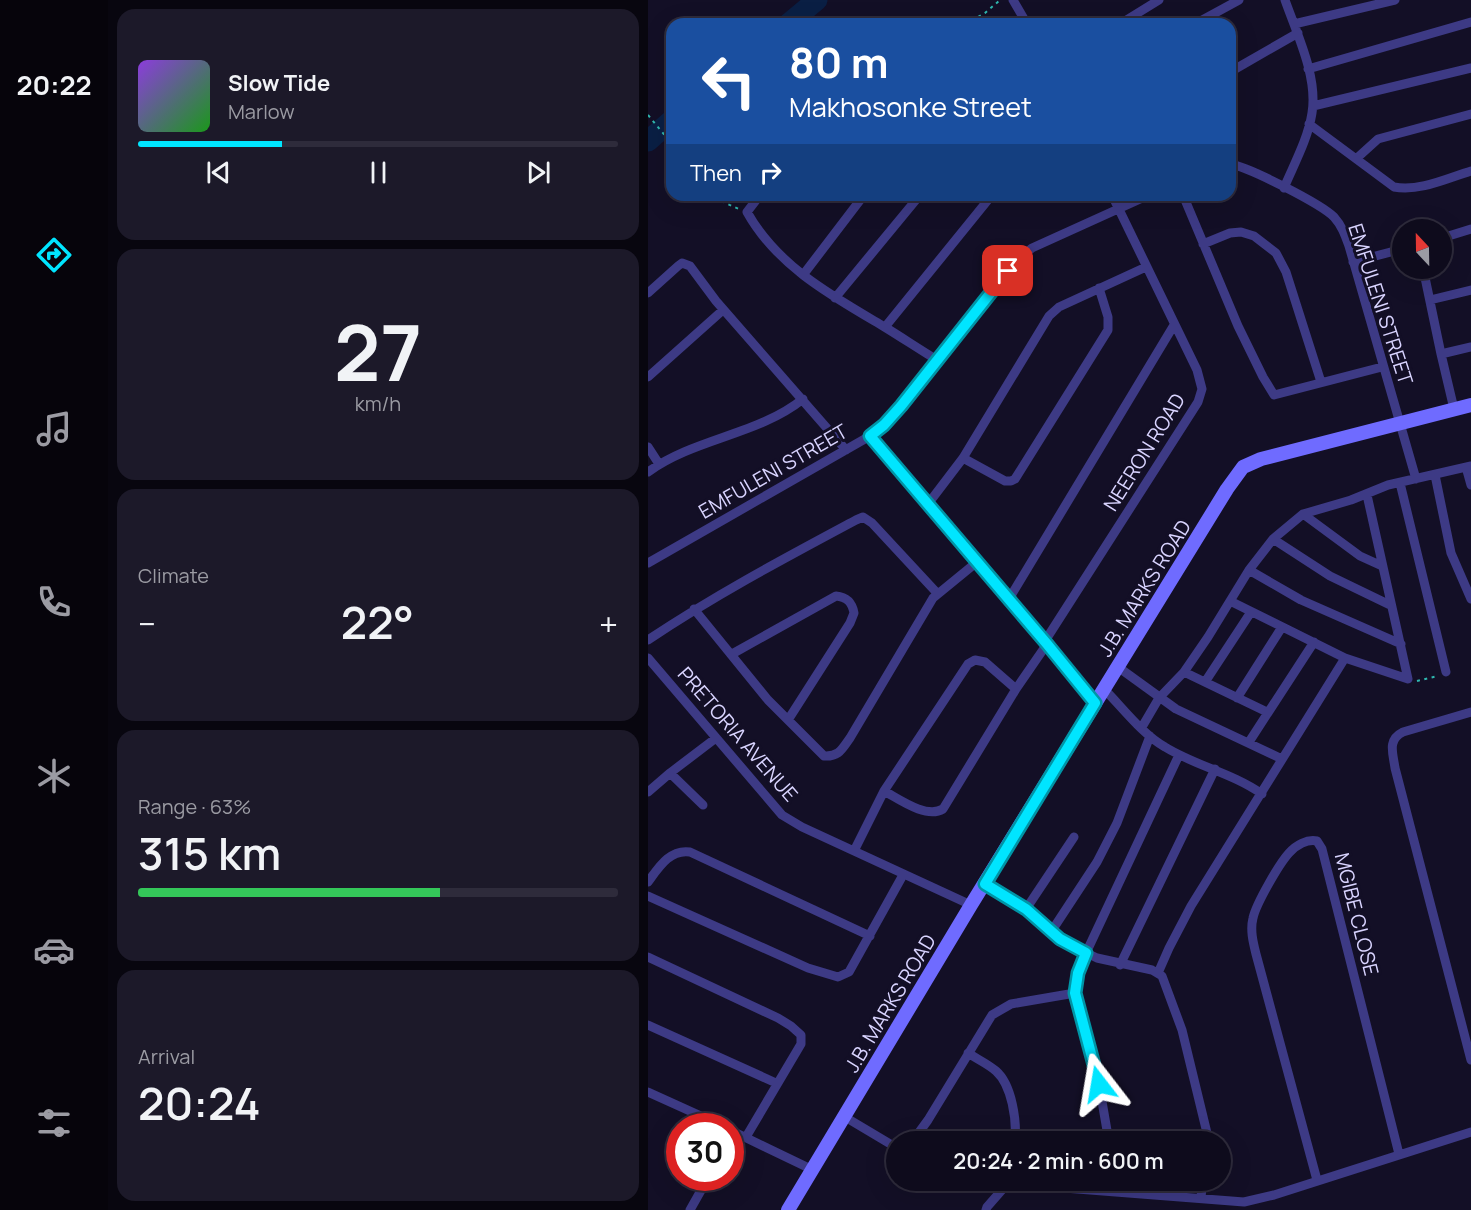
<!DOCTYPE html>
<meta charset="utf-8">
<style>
:root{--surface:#0e0b1c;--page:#1c1929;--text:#f1f3f6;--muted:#9b9ba3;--line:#2e2b3b;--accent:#00e5ff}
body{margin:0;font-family:Manrope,sans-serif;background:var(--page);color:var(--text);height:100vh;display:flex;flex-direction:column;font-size:22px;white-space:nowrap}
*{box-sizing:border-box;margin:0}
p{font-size:20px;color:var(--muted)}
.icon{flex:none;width:33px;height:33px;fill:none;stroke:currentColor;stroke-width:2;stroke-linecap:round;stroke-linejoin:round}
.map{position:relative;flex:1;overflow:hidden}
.sheet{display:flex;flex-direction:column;gap:9px;padding:9px;background:#08060f;width:540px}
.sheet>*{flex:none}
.banner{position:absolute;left:18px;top:18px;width:570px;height:183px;border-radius:18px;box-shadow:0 6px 24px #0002,0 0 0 2px var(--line);background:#1a4fa0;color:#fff;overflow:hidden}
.needle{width:39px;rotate:338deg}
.buttons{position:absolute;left:744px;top:219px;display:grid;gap:12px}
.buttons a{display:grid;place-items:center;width:60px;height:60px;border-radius:50%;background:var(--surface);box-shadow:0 6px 24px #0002,0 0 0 2px var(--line);font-size:30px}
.speed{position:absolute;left:18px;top:1113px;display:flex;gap:12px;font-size:30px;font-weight:700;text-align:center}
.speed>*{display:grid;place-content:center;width:78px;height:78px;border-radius:50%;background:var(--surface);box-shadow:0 6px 24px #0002,0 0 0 2px var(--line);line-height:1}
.speed .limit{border:9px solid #d22;background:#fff;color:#111}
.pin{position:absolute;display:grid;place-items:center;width:51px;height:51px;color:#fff;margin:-26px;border-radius:12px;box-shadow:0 3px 9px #0006}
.me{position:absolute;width:66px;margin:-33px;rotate:346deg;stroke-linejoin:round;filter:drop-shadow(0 0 4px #0008)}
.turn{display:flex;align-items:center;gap:21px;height:126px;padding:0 24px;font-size:27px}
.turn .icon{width:78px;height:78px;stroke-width:2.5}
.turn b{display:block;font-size:42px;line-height:51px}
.then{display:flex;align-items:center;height:57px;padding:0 24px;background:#0003;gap:12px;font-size:22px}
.big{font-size:45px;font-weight:600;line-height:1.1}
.sheet .widget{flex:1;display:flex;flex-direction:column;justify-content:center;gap:9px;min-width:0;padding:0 21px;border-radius:18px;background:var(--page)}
.sheet .dial{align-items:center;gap:0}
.dial b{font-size:78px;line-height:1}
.song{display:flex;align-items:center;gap:18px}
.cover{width:72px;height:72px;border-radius:9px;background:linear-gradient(135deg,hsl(270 70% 55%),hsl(120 70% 35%))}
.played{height:6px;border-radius:3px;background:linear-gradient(90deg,var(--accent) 30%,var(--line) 30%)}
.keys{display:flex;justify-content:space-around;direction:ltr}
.heat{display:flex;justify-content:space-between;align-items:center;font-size:33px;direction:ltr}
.charge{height:9px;border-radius:4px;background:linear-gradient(90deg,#34c759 63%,var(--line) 0)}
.trip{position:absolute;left:238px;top:1131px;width:345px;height:60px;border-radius:30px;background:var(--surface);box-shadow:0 6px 24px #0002,0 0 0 2px var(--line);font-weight:600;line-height:60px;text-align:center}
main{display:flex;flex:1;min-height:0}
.tab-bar{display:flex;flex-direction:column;width:108px;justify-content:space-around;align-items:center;background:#06040b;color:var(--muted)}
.tab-bar .icon{width:42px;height:42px}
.tab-bar .on{color:var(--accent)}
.tab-bar b{font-size:27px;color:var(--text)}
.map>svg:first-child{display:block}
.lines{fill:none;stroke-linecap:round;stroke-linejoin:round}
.river{stroke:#0a1f44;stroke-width:21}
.path{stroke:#2fb8b0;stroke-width:2;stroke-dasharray:3 4.5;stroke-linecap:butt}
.street{stroke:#3d3a85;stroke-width:9}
.secondary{stroke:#6f6bff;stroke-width:14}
.route-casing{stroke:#0095a6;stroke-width:15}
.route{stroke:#00e5ff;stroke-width:10}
.labels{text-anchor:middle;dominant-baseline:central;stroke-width:6;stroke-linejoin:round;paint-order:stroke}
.street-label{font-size:20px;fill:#d9d4ff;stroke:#130f26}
</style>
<main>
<nav class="tab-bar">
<b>20:22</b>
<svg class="icon on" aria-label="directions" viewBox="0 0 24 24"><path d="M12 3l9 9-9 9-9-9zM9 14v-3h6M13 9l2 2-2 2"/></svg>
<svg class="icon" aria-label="music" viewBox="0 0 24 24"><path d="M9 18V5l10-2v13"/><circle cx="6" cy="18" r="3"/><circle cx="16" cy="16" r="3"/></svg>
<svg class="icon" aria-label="phone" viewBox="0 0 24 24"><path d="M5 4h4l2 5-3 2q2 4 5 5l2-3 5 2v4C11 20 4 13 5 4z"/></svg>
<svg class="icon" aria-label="climate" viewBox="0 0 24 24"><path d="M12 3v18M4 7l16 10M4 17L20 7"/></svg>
<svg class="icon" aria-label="car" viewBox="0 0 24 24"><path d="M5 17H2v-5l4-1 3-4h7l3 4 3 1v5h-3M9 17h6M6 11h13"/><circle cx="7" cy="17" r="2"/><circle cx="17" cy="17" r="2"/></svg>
<svg class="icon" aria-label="filters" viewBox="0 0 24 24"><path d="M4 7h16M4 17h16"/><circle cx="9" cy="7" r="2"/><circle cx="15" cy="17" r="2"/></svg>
</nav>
<section class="sheet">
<div class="widget">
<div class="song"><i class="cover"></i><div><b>Slow Tide</b><p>Marlow</p></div></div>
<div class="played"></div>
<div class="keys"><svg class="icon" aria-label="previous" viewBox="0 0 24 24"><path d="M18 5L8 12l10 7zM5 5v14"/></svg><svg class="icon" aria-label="pause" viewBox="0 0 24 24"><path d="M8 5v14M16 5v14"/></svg><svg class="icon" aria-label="next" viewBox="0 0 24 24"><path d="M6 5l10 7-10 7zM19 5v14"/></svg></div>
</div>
<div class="widget dial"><b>27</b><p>km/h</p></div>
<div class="widget"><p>Climate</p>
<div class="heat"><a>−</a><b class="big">22°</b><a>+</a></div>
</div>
<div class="widget"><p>Range · 63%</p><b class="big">315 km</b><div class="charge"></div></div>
<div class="widget"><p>Arrival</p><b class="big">20:24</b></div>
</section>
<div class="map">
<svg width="823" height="1210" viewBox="0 0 823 1210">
<rect width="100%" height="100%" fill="#130f26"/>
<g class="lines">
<path class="river" d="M140,24L169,0
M0,141L24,120"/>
<path class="path" d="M317,24L337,13L352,0
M0,115L24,144
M69,195L77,203L91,209
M769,681L790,676"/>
<path class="street" d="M365,0L379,24
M472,24L511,0
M547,24L591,0
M646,24L747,0
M660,69L823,22
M582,72L650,33
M665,106L823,68
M661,124L746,187C771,192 800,178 823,171
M709,158L730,139L823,114
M582,164C601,167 673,204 686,217C694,226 697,235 701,246L768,479
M636,188C646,164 660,139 664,113C670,77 649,34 637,0
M112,195L99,212C129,266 184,296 235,326C253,337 271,349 289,360
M535,195L590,326L615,377L626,395L734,367
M794,238L823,229
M555,244L582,233L593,232L606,236L628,253L638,272L673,382
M705,262L754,249
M775,268L793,354L823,347
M155,275L216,195
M0,293L30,266L34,263L42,266L68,301L198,450
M187,298L272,195
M782,300L823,290
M237,327L344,195
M793,354L806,409
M0,377L75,310
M222,436L399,644L447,703
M0,447L11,464
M315,458L357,481H363L367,479L460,330V317L451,288
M818,467L823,485
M0,472C47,438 110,435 155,399
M787,475L803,553L823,599
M752,483L798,672
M280,504L315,458L401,316L411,307L498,267
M655,514L712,556L734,566
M625,539L682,576L742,605
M0,563L222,436L236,425L253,406L360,271L368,261L384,248L501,195
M601,570L653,600L753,644
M361,599L526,325
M582,601L697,658L760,679L719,495
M46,609L120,700L176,756C191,757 194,749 202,738L285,598L329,562
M0,640C67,595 137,558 208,520L215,517L224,523L289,593
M397,641L550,402L554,389L549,370L464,195
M84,654L188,596C199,597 204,602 206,613L202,623L140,720
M0,658L134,815L154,827L323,905
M470,667L528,709L634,759
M536,672L619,712
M557,682L603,612
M456,689C474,707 495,735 517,747C548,766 584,773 614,794
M589,698L634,627
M823,712L755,732C739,740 745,753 747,768L823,1060
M494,727L511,698L536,672L560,637L601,570L625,539L655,514L703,500L740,485L823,466
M601,742L666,642
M22,773L55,805
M236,791C251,799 278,819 295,809L368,689L399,644
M0,792L22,773L68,738
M206,851L236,791L320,664L327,660L337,662L368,689
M0,882C11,867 22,849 42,852L222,936
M337,884L378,909L403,932L424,946L449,958L504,970L514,976L534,1030L559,1133V1142
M0,896L160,968L190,977L201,972L255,875
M378,909L426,837
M403,932L449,862L469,823L502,736
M0,957L130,1018L143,1026L153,1035V1044L98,1137
M472,965L567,769
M510,973L521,948L543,906L697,658
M0,1025L128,1083
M320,1053C329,1059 340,1064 348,1071C364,1085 369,1121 367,1142
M0,1092L75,1126
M197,1117L249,1148
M82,1130L165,1170
M264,1142L280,1120L344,1015L363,1004L427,993
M461,1142L451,1084L427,993L431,973L438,953L531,755
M312,1180L596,1202L626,1195L823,1132
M669,1180L608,954C605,942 602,930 605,918C608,904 631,864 641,853C648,845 659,839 669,841L674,849L751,1154
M553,1197L555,1180
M42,1210L60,1178
M338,1210L339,1207L360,1183"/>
<path class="secondary" d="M140,1210L323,905L579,489L595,467L613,459L823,405"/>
</g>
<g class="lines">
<g class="route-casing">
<path id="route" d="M360,271L253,406L236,425L222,436L399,644L447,703L337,884L378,909L412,939L438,953L430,973L427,993L451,1084"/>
</g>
<use href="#route" class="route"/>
</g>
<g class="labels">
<g class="street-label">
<text transform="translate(733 304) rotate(72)">EMFULENI STREET</text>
<text transform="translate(496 452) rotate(-58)">NEERON ROAD</text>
<text transform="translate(125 471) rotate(-30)">EMFULENI STREET</text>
<text transform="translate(496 588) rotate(-58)">J.B. MARKS ROAD</text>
<text transform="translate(90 734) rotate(49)">PRETORIA AVENUE</text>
<text transform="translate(709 914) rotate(76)">MGIBE CLOSE</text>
<text transform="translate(242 1003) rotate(-59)">J.B. MARKS ROAD</text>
</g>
</g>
</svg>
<div class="buttons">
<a><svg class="needle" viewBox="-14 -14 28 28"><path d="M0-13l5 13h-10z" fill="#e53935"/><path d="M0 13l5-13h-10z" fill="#9b9ba3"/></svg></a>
</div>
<div class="speed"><div class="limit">30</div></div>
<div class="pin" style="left:360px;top:271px;background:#d93025"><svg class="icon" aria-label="arrive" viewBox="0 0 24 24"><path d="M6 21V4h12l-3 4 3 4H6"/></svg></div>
<svg class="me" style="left:451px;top:1084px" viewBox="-20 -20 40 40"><path d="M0-17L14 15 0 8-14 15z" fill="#00e5ff" stroke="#fff" stroke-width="4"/></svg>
<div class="trip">20:24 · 2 min · 600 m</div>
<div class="banner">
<div class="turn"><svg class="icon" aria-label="left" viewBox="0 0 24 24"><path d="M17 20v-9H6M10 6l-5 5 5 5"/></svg><div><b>80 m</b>Makhosonke Street</div></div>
<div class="then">Then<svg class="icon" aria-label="right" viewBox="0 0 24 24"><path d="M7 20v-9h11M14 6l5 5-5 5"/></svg></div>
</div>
</div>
</main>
